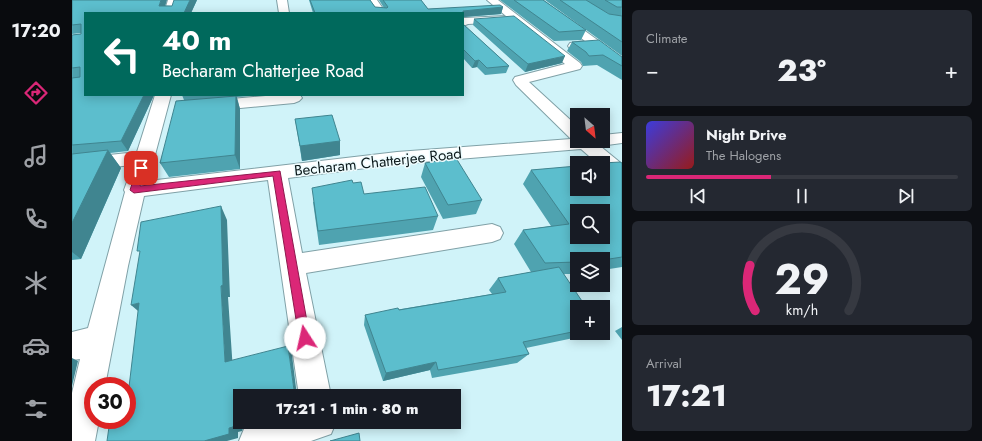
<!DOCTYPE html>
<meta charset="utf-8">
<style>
:root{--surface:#171b24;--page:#242831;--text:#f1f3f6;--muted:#9ea1a6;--line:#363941;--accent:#db2777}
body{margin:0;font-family:Jost,sans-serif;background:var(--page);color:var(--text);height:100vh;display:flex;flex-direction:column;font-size:15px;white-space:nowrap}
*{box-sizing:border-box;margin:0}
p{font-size:13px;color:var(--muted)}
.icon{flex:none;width:22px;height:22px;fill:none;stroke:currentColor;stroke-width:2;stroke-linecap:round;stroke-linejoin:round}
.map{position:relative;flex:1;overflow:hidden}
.panel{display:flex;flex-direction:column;gap:10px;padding:10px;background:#0d0f14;width:360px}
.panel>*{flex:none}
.top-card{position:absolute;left:12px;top:12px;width:380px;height:84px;border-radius:0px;box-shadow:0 2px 10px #0003;background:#00695c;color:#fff;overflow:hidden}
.needle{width:26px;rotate:152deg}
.controls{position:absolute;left:498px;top:108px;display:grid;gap:8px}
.controls a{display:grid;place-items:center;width:40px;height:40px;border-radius:0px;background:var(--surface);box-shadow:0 2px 10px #0003;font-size:20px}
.speed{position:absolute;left:12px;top:377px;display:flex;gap:8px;font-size:20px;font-weight:700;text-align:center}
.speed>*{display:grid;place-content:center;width:52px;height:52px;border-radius:50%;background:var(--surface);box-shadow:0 2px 10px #0003;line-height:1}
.speed .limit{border:6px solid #d22;background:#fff;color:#111}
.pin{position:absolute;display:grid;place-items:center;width:34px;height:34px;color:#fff;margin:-17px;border-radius:8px;box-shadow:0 2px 6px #0006}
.me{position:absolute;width:44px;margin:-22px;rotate:350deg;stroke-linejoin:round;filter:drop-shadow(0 0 3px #0008)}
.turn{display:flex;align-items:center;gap:14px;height:84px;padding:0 12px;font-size:18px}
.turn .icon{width:52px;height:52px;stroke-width:2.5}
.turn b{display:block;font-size:28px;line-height:34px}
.big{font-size:30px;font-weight:800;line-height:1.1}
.panel .tile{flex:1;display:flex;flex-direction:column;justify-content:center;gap:6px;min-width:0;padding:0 14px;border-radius:6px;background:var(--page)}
.panel .dial{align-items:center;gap:0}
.dial svg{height:104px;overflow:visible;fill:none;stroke:var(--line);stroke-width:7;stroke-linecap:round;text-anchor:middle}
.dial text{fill:var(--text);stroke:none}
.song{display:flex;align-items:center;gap:12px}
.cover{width:48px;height:48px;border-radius:6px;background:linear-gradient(135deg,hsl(240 70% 55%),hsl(0 70% 35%))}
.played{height:4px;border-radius:2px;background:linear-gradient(90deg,var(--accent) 40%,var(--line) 40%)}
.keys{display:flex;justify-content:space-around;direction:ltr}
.heat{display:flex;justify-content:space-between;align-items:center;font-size:22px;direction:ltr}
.trip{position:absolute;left:161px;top:389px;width:228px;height:40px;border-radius:0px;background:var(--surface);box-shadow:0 2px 10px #0003;font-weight:800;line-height:40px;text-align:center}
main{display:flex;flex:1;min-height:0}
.tabs{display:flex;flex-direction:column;width:72px;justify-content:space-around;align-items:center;background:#090b0e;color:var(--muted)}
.tabs .icon{width:28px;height:28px}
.tabs .selected{color:var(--accent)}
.tabs b{font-size:18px;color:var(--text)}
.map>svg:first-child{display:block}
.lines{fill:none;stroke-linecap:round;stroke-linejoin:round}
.minor-casing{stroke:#80a1a7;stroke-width:2}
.minor{fill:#fff;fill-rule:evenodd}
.wall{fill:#4fa3b0;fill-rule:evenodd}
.shaded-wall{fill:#408590}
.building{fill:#5cbecd;stroke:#408590;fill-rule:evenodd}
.route{fill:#db2777;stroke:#8e194d}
.labels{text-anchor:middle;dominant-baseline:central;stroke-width:3;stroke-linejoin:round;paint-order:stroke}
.street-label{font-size:15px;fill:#091618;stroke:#eefcfe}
</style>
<main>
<nav class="tabs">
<b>17:20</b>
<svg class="icon selected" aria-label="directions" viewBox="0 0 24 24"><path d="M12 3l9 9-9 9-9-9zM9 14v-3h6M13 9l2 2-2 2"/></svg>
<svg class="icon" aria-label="music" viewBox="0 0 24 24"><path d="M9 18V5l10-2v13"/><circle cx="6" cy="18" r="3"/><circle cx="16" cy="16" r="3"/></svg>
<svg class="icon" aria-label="phone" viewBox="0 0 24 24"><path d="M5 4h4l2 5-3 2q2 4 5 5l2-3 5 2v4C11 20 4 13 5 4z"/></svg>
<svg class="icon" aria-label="climate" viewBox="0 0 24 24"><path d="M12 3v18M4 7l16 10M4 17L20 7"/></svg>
<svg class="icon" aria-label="car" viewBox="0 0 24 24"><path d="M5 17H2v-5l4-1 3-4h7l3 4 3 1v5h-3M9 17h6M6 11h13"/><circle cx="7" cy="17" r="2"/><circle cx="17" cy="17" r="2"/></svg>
<svg class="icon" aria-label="filters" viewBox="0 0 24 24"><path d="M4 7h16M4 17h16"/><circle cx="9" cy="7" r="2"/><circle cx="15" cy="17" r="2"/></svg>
</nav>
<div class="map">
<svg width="550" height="441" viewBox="0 0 550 441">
<rect width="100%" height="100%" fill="#d0f3f9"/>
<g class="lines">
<g class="minor-casing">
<path id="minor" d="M96,0H106L102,13H92Z
M205,0H215L217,13H207Z
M295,0H305L314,13H304Z
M415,0H426L508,63L510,66L508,69L457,82L505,126V141H531V135L550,133V143L528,146L550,164V182L543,180L531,169V163H525L509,149L325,164L216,178L230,253L420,224L428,227L431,233L428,239L420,242L234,273L259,396H227L196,180L72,196L56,266L33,386H21V420H27L23,441H0V393L8,359L0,360V332L16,328L53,192L52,190L61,165L0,171V159L65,152L83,95H99L76,181L325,152L499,139L444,85L441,80L443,77L493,64L437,19L432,22L396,24L391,26V18H393L434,16Z
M459,0H470L531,44L529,47C520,49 507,51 498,49L496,46L498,43L513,41Z
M205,95H228L230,98L227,101L222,103L137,111L131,109L129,106L131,103L137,101Z
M191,422H264L259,434L239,441H167L172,429Z"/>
</g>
<use href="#minor" class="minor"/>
</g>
<path class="wall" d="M0,0L100,6L125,0L119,13H13V95H82L56,151L38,153L49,168L9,259L0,260V35L9,34V33L0,34Z
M237,0H298L303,7L312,8L307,0H349L356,9L431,7L429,14L391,17V24L437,66L434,73L413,75L405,67L400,68L391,58V13H241Z
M428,0H471L514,30L509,40L482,41Z
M473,0H550V56ZM520,4L539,15L537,14Z
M402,19L490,63L453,72L401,25Z
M500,42L550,57V80L525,65L511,66L509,62L495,51Z
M110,95H189L165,97L168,109V169L97,177L88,163L112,100Z
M223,119L268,141V155L230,161Z
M353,163L410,200L404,214L371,219L349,177Z
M550,163V267L531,270V259H505V274H492L505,307V333H517L511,336L454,348L457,354L445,363L360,378L358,370L311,381L292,325L293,315L420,294L417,290L426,278L459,272L442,244L451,230L479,226L451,184L459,170Z
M281,183L292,194L366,216L361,230L247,245L241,202Z
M550,327V340L543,331Z"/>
<path class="shaded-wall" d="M89,0H95L91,13L87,6Z
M118,0H125L119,13H112Z
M431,7L429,14L391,17V11Z
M493,56L490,63L453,72L456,64Z
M407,60L405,67L400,68L403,61Z
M72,95H82L56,151L49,141Z
M164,96L168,109V169L163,155Z
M268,141V155L230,161L228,146Z
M36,150L49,168L9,259L0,252V223Z
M149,206L155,220L158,297H156L161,371L153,362L149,286Z
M67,303L72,316L59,305Z
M216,346L220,355L225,396L222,390Z
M0,358L6,361L0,386Z
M364,362L358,370L311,381L314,373Z
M168,421V422H187L171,428L170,431L166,432V438L155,441H132L157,428L163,423Z"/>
<path class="building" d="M0,0H89L87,6H100L102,0H118L112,13H13V95H72L49,141L0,145V78L8,77V67L0,68V35L9,34V24L0,25Z
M238,0H298L303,7L315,8L316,7L311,0H349L356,9L428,5L431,7L391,11V24L437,66L415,68L407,60L403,61L391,49V13H243Z
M442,0H471L514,30L487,32Z
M488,0H514L537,14L550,16V42Z
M533,0H550V7H545Z
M442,16L493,56L456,64L402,19Z
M527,40L550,57V66L531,55L517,56L514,52L500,42Z
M164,96L163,155L88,163L104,101Z
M260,115L268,141L228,146L223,119Z
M36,150L0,223V154Z
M384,158L410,200L376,205L353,163Z
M548,162L550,163V257L531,260V259H505V262L473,263L451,230L497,224L459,170L505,166V189H531V163ZM505,211H531V237H505Z
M280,180L281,183L289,182L292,194L353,187L366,216L246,231L240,188Z
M149,206L151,285L149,286L153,362L216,346L222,390L229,391V396H168V421L163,423L161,427L157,428V434L132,441H35L38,420H55V388L57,387L67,303L59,305L68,251H65L69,222Z
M487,267L514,307H505V331L451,342L457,354L366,370L364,362L314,373L293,315L326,308L327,310L434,292L426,278Z
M287,433L288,441H258Z"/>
<path class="route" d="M66,166H71L73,168L68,186L208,171L238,338L237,342L233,344L228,342L227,338L201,176L62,193L58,190Z"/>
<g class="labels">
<g class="street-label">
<text transform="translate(306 162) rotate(-6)">Becharam Chatterjee Road</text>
</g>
</g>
</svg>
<div class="controls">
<a><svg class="needle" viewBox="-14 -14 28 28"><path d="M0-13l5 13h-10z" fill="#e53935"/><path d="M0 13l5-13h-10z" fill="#9ea1a6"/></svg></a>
<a><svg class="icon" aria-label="sound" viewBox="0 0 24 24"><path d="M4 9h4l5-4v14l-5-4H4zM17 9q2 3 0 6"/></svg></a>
<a><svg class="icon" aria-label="search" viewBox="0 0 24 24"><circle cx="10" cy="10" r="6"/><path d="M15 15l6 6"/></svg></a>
<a><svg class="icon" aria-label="layers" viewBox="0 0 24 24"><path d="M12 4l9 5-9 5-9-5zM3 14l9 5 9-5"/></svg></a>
<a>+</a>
</div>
<div class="speed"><div class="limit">30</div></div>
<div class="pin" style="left:69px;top:168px;background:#d93025"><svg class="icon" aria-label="arrive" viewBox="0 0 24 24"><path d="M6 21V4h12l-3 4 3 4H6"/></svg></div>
<svg class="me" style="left:233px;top:338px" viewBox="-20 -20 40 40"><circle r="19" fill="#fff"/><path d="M0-13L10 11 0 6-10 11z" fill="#db2777"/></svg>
<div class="trip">17:21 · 1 min · 80 m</div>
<div class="top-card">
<div class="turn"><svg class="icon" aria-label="left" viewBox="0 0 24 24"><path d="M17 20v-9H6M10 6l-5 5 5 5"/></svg><div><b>40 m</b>Becharam Chatterjee Road</div></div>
</div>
</div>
<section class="panel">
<div class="tile"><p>Climate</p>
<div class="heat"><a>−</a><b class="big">23°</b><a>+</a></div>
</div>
<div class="tile">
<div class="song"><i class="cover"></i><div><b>Night Drive</b><p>The Halogens</p></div></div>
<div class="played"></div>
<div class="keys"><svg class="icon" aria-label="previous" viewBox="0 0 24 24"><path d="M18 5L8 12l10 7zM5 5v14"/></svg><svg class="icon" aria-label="pause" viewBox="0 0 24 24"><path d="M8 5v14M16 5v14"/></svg><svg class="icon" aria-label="next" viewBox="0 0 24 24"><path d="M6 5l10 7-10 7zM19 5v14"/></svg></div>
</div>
<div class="tile dial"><svg viewBox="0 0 100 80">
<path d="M14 69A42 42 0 1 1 86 69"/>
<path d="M14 69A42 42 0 0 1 10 34" stroke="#db2777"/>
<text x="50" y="56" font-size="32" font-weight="700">29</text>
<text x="50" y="72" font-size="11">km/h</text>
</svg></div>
<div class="tile"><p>Arrival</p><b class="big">17:21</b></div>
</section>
</main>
